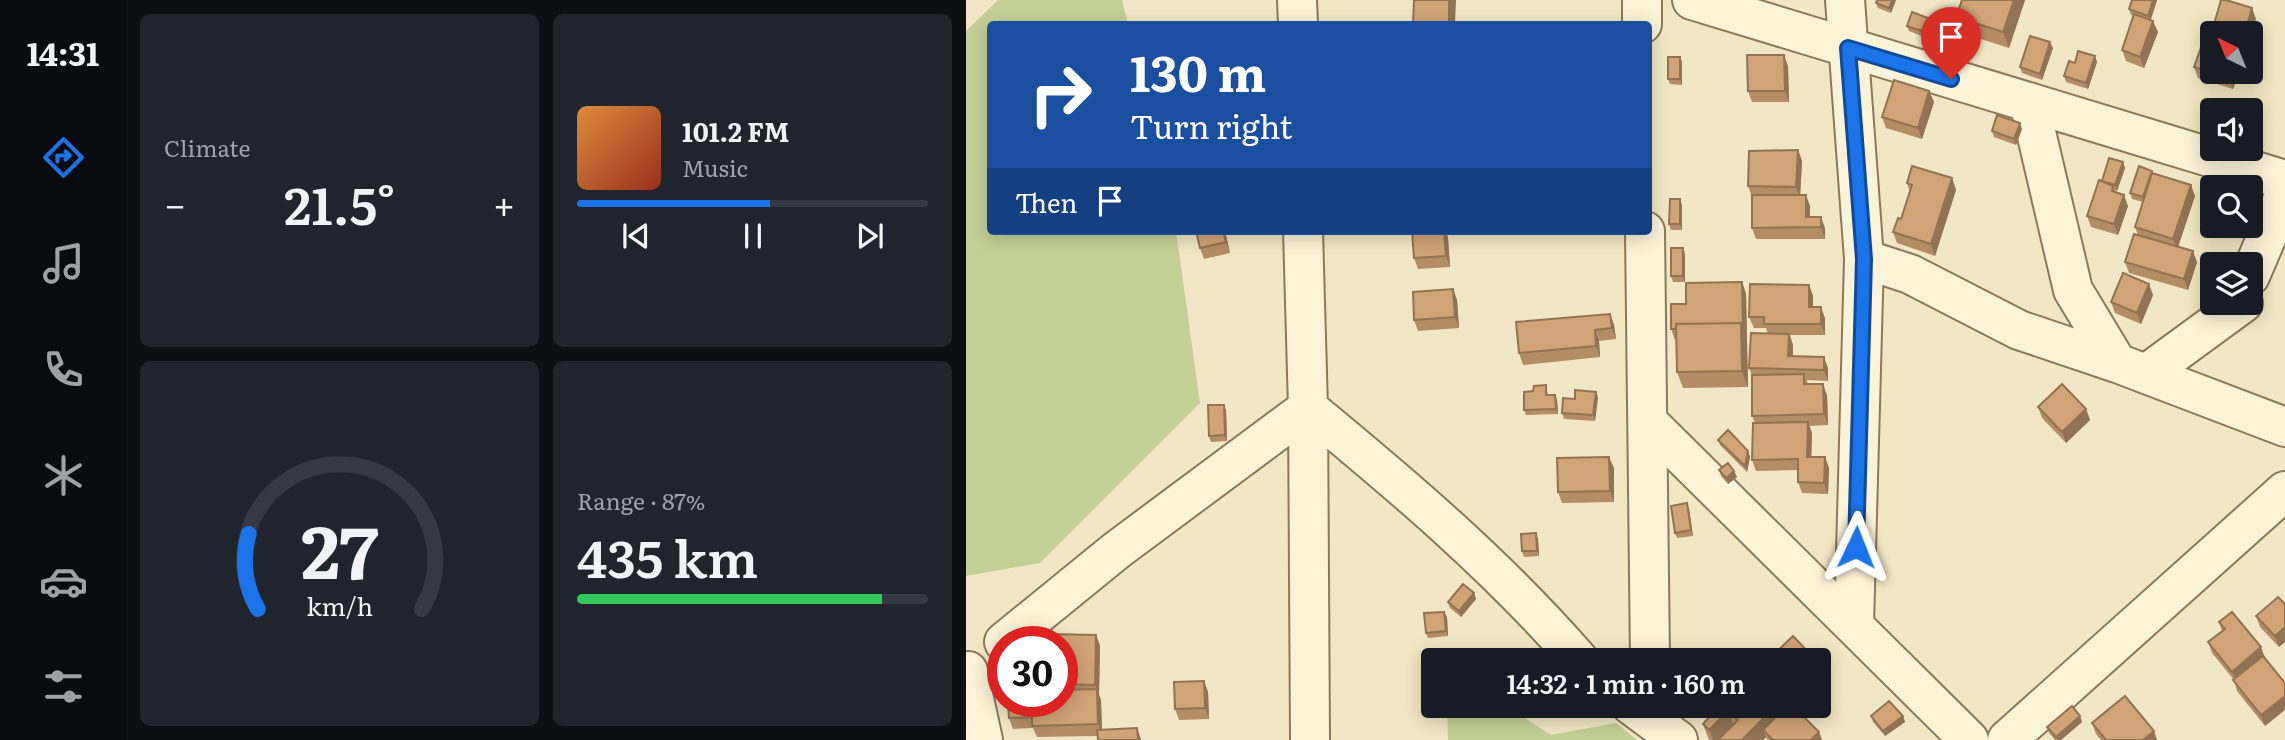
<!DOCTYPE html>
<meta charset="utf-8">
<style>
:root{--surface:#171b24;--page:#20242c;--text:#f1f3f6;--muted:#9ea1a6;--line:#363941;--accent:#1a73e8}
body{margin:0;font-family:Literata,serif;background:var(--page);color:var(--text);height:100vh;display:flex;flex-direction:column;font-size:26px;white-space:nowrap}
*{box-sizing:border-box;margin:0}
p{font-size:23px;color:var(--muted)}
.icon{flex:none;width:38px;height:38px;fill:none;stroke:currentColor;stroke-width:2;stroke-linecap:round;stroke-linejoin:round}
.map{position:relative;flex:1;overflow:hidden}
.drawer{display:flex;flex-direction:column;gap:14px;padding:14px;background:#0d0f14;width:840px}
.drawer>*{flex:none}
.guide{position:absolute;left:21px;top:21px;width:665px;height:214px;border-radius:7px;box-shadow:0 4px 18px #0003;background:#1a4fa0;color:#fff;overflow:hidden}
.needle{width:46px;rotate:317deg}
.tools{position:absolute;left:1234px;top:21px;display:grid;gap:14px}
.tools a{display:grid;place-items:center;width:63px;height:63px;border-radius:7px;background:var(--surface);box-shadow:0 4px 18px #0003;font-size:35px}
.speed{position:absolute;left:21px;top:626px;display:flex;gap:14px;font-size:35px;font-weight:700;text-align:center}
.speed>*{display:grid;place-content:center;width:91px;height:91px;border-radius:50%;background:var(--surface);box-shadow:0 4px 18px #0003;line-height:1}
.speed .limit{border:10px solid #d22;background:#fff;color:#111}
.pin{position:absolute;display:grid;place-items:center;width:60px;height:60px;color:#fff;margin:-72px -30px;border-radius:50% 50% 50% 0;rotate:-45deg;box-shadow:0 0 7px #0007}
.pin .icon{rotate:45deg}
.me{position:absolute;width:77px;margin:-38px;rotate:2deg;stroke-linejoin:round;filter:drop-shadow(0 0 5px #0008)}
.turn{display:flex;align-items:center;gap:24px;height:147px;padding:0 28px;font-size:32px}
.turn .icon{width:91px;height:91px;stroke-width:2.5}
.turn b{display:block;font-size:49px;line-height:60px}
.then{display:flex;align-items:center;height:66px;padding:0 28px;background:#0003;gap:14px;font-size:26px}
.big{font-size:52px;font-weight:600;line-height:1.1}
.drawer .tile{flex:1;display:flex;flex-direction:column;justify-content:center;gap:10px;min-width:0;padding:0 24px;border-radius:10px;background:var(--page)}
.drawer .dial{align-items:center;gap:0}
.dial svg{height:182px;overflow:visible;fill:none;stroke:var(--line);stroke-width:7;stroke-linecap:round;text-anchor:middle}
.dial text{fill:var(--text);stroke:none}
.song{display:flex;align-items:center;gap:21px}
.cover{width:84px;height:84px;border-radius:10px;background:linear-gradient(135deg,hsl(30 70% 55%),hsl(10 70% 35%))}
.played{height:7px;border-radius:4px;background:linear-gradient(90deg,var(--accent) 55%,var(--line) 55%)}
.keys{display:flex;justify-content:space-around;direction:ltr}
.heat{display:flex;justify-content:space-between;align-items:center;font-size:38px;direction:ltr}
.charge{height:10px;border-radius:5px;background:linear-gradient(90deg,#34c759 87%,var(--line) 0)}
.drawer .tiles{flex:1;display:grid;gap:14px;grid-template-columns:repeat(2,1fr)}
.trip{position:absolute;left:455px;top:648px;width:410px;height:70px;border-radius:7px;background:var(--surface);box-shadow:0 4px 18px #0003;font-weight:600;line-height:70px;text-align:center}
main{display:flex;flex:1;min-height:0}
.tabs{display:flex;flex-direction:column;width:126px;justify-content:space-around;align-items:center;background:#090b0e;color:var(--muted)}
.tabs .icon{width:49px;height:49px}
.tabs .on{color:var(--accent)}
.tabs b{font-size:32px;color:var(--text)}
.map>svg:first-child{display:block}
.green{fill:#c4d097}
.lines{fill:none;stroke-linecap:round;stroke-linejoin:round}
.minor-casing{stroke:#8d7959;stroke-width:42}
.minor{stroke:#fbf3d8;stroke-width:38}
.wall{fill:#b48d66}
.shaded-wall{fill:#927353}
.building{fill:#d1a477;stroke:#927353;stroke-width:2}
.route-casing{stroke:#114b97;stroke-width:18}
.route{stroke:#1a73e8;stroke-width:12}
</style>
<main>
<nav class="tabs">
<b>14:31</b>
<svg class="icon on" aria-label="directions" viewBox="0 0 24 24"><path d="M12 3l9 9-9 9-9-9zM9 14v-3h6M13 9l2 2-2 2"/></svg>
<svg class="icon" aria-label="music" viewBox="0 0 24 24"><path d="M9 18V5l10-2v13"/><circle cx="6" cy="18" r="3"/><circle cx="16" cy="16" r="3"/></svg>
<svg class="icon" aria-label="phone" viewBox="0 0 24 24"><path d="M5 4h4l2 5-3 2q2 4 5 5l2-3 5 2v4C11 20 4 13 5 4z"/></svg>
<svg class="icon" aria-label="climate" viewBox="0 0 24 24"><path d="M12 3v18M4 7l16 10M4 17L20 7"/></svg>
<svg class="icon" aria-label="car" viewBox="0 0 24 24"><path d="M5 17H2v-5l4-1 3-4h7l3 4 3 1v5h-3M9 17h6M6 11h13"/><circle cx="7" cy="17" r="2"/><circle cx="17" cy="17" r="2"/></svg>
<svg class="icon" aria-label="filters" viewBox="0 0 24 24"><path d="M4 7h16M4 17h16"/><circle cx="9" cy="7" r="2"/><circle cx="15" cy="17" r="2"/></svg>
</nav>
<section class="drawer">
<div class="tiles">
<div class="tile"><p>Climate</p>
<div class="heat"><a>−</a><b class="big">21.5°</b><a>+</a></div>
</div>
<div class="tile">
<div class="song"><i class="cover"></i><div><b>101.2 FM</b><p>Music</p></div></div>
<div class="played"></div>
<div class="keys"><svg class="icon" aria-label="previous" viewBox="0 0 24 24"><path d="M18 5L8 12l10 7zM5 5v14"/></svg><svg class="icon" aria-label="pause" viewBox="0 0 24 24"><path d="M8 5v14M16 5v14"/></svg><svg class="icon" aria-label="next" viewBox="0 0 24 24"><path d="M6 5l10 7-10 7zM19 5v14"/></svg></div>
</div>
<div class="tile dial"><svg viewBox="0 0 100 80">
<path d="M14 69A42 42 0 1 1 86 69"/>
<path d="M14 69A42 42 0 0 1 10 36" stroke="#1a73e8"/>
<text x="50" y="56" font-size="32" font-weight="700">27</text>
<text x="50" y="72" font-size="11">km/h</text>
</svg></div>
<div class="tile"><p>Range · 87%</p><b class="big">435 km</b><div class="charge"></div></div>
</div>
</section>
<div class="map">
<svg width="1319" height="740" viewBox="0 0 1319 740">
<rect width="100%" height="100%" fill="#f1e7c4"/>
<path class="green" d="M32,0H156L162,24H24V231H210L234,403L74,563L0,576V31Z
M481,705H539L585,735L650,723L671,740H482Z"/>
<g class="lines">
<g class="minor-casing">
<path id="minor" d="M331,0L332,24
M676,0V24
M726,0L1319,180
M879,0L898,259L888,625
M1063,102L1107,290L1151,363
M337,231L342,408L344,740
M679,231L684,660
M898,259L944,274L1053,330L1151,363L1319,427
M1284,276L1319,194
M1180,374L1277,303
M682,422L1003,740
M38,642L151,550L342,408C438,487 531,566 613,660
M2,671L17,740
M665,705L712,740
M1041,740L1319,491"/>
</g>
<use href="#minor" class="minor"/>
</g>
<path class="wall" d="M930,0L925,13L912,8L910,3Z
M1059,0L1043,48L996,33L990,17Z
M1191,0L1185,20L1192,32L1178,68L1160,61L1156,50L1168,16L1165,15L1163,9Z
M964,23L958,37L943,31L941,26Z
M1087,48L1076,80L1056,73L1054,67Z
M1129,56L1131,62L1122,89L1100,82L1098,76L1109,63Z
M714,57L716,62V85L704,84L702,79Z
M822,66L823,102H786L782,91Z
M1228,67L1273,72L1267,89L1232,78Z
M963,91L968,102L956,139L920,128L916,117Z
M1056,129L1050,145L1028,137L1026,131Z
M832,150L836,161L834,195L844,206V217L859,228V239H790L786,228V197L782,186Z
M1157,162L1159,168L1151,191L1149,190L1162,206L1152,235L1125,227L1121,216Z
M1186,171L1187,173L1229,196L1212,247L1231,262L1222,290L1163,273L1159,262L1172,235L1169,227L1177,202L1166,199L1164,193Z
M986,178L990,190L969,256L931,243L927,232L935,219L944,193L941,183Z
M716,205V230H705L703,224Z
M230,231H259L264,253L238,259L234,248Z
M446,231H480L482,238L484,267L452,269L448,258Z
M719,254V282H707L705,276Z
M843,285L847,296V307L859,318V335H824L827,345V356L862,368V381L841,380L842,384L861,395L862,425L843,426L846,433L845,457H859L863,468L862,494L836,493L832,482V470L790,471L786,460L789,423L786,416V375L783,368L802,334L800,328H788L783,317Z
M487,289L491,300L493,328L452,331L448,320Z
M780,293L782,387L717,388L711,372V340H709L705,329L720,304Z
M1187,295L1175,324L1149,313L1145,302Z
M644,314L648,325L650,339L633,341L634,357L557,365L553,353Z
M580,385L582,395L591,400L592,414L560,415L558,410L567,391Z
M632,397L629,421L598,419L596,413L609,399Z
M1072,407L1120,409L1124,420L1100,443L1076,418Z
M260,410L261,441L245,442L243,436Z
M752,440L782,451L784,457L781,472L754,445Z
M648,468V502L596,503L592,492Z
M753,470L768,471L771,477L762,484L755,476Z
M723,509L727,536L711,538L709,533Z
M570,533L572,539L573,556L558,557L556,551Z
M508,593L510,599L495,617L484,608L482,602Z
M1312,597L1313,647L1294,627L1290,616Z
M478,612L481,617L482,636L462,638L460,633Z
M1266,612L1299,726L1271,691L1268,680L1246,653L1242,642L1256,631L1253,622Z
M130,635L134,646L133,695L135,700L136,730L175,739L131,736L71,737L67,728L47,729L43,718L96,702V642Z
M238,681L242,692L243,719L213,720L209,709Z
M751,705H826L853,732L856,740H801L800,737L797,740H743L737,724L752,708Z
M905,716H937L939,722L919,736L907,722Z
M1114,716L1116,722L1095,740H1089L1083,733L1081,727Z
M1126,723L1191,740H1135L1130,734Z"/>
<path class="shaded-wall" d="M483,0H490L489,24H483Z
M926,0H930L925,13L923,8Z
M1048,0H1059L1043,48L1037,32Z
M1187,0H1191L1184,21L1182,16Z
M1286,8L1290,19L1284,38V33H1279Z
M962,18L964,23L958,37L956,31Z
M1187,21L1192,32L1178,68L1174,57Z
M1084,42L1087,48L1076,80L1074,74Z
M818,55L822,66L823,102L819,91Z
M1129,56L1131,62L1122,89L1120,83Z
M714,57L716,62V85L714,79Z
M1265,72H1273L1267,89L1263,78Z
M963,91L968,102L956,139L952,128Z
M1054,123L1056,129L1050,145L1048,139Z
M832,150L836,161L834,198L830,187Z
M1157,162L1159,168L1151,191L1149,185Z
M986,178L990,190L969,256L965,244Z
M1225,185L1229,196L1211,250L1207,239Z
M840,195L844,206V228L840,217Z
M1158,195L1162,206L1152,235L1148,224Z
M714,199L716,205V230L714,224Z
M855,217L859,228V239L855,227Z
M257,231H259L264,253L260,242Z
M478,231H480L482,238L484,267L480,256Z
M717,248L719,254V282L717,276Z
M1227,251L1231,262L1222,290L1218,279Z
M776,282L780,293L782,387L776,371Z
M1183,284L1187,295L1175,324L1171,313Z
M843,285L847,296V318L843,307Z
M487,289L491,300L493,328L489,317Z
M855,307L859,318V335L855,324Z
M644,314L648,325L650,339L646,328Z
M629,330L633,341L634,357L630,346Z
M823,334L827,345L826,367L822,356Z
M858,357L862,368V381L858,370Z
M857,384L861,395L862,425L858,414Z
M630,392L632,397L629,421L627,415Z
M589,395L591,400L592,414L590,409Z
M258,405L260,410L261,441L259,435Z
M1120,409L1124,420L1100,443L1096,432Z
M842,422L846,433L845,468L841,457Z
M782,451L784,457L781,472L779,466Z
M643,457L648,468V502L644,491Z
M859,457L863,468L862,494L858,483Z
M768,471L771,477L762,484L760,478Z
M721,503L723,509L727,536L725,530Z
M570,533L572,539L573,556L571,551Z
M508,593L510,599L495,617L493,611Z
M478,612L481,617L482,636L480,631Z
M1319,627V642L1313,647L1309,636Z
M130,635L134,646L133,695L135,700L136,736L132,724L131,690L129,685Z
M1295,647L1299,658L1270,683L1266,672Z
M238,681L242,692L243,719L239,708Z
M1319,696V710L1299,726L1295,715Z
M810,705H823L797,730L800,737L797,740H776Z
M762,711L768,727L755,740H747L743,730Z
M937,716L939,722L919,736L917,731Z
M1114,716L1116,722L1095,740H1091L1090,737Z
M171,728L175,739V740H172Z
M1188,731L1191,740H1177Z
M853,732L856,740H845Z"/>
<path class="building" d="M448,0H483V24H447Z
M911,0H926L923,8L910,3Z
M996,0H1048L1037,32L990,17Z
M1166,0H1187L1182,16L1163,9Z
M1255,0H1260L1286,8L1279,33H1252L1246,31Z
M946,12L962,18L956,31L941,26Z
M1168,14L1187,21L1174,57L1156,50Z
M1064,36L1084,42L1074,74L1054,67Z
M1238,39L1246,41V72H1265L1263,78L1228,67Z
M1112,51L1129,56L1120,83L1098,76L1103,61L1109,63Z
M781,55H818L819,91H782Z
M702,57H714V79H702Z
M928,80L963,91L952,128L916,117Z
M1253,103L1263,106L1261,110H1251Z
M1031,115L1054,123L1048,139L1026,131Z
M832,150L830,187L782,186L783,151Z
M1143,158L1157,162L1149,185L1136,181Z
M946,166L986,178L965,244L927,232L932,218L935,219L946,185L941,183Z
M1173,166L1186,171L1177,197L1164,193Z
M1186,173L1225,185L1207,239L1169,227Z
M1133,180L1147,186L1146,191L1158,195L1148,224L1121,216Z
M786,195H840V217H855V227L786,228Z
M704,199H714V224H703Z
M230,231H257L260,242L234,248Z
M446,231H478L480,256L448,258Z
M1168,234L1227,251L1218,279L1159,262Z
M705,248H717V276H705Z
M1157,273L1183,284L1171,313L1145,302Z
M776,282L777,328L775,323L710,324V329H705V304H720V283Z
M784,284L843,285V307H855V324H798V317H783Z
M487,289L489,317L448,320L447,292Z
M644,314L646,328L629,330L630,346L553,353L550,322Z
M775,323L776,371L711,372L710,324Z
M785,333L823,334L822,356L858,357V370L783,368Z
M838,374V384H857L858,414L786,416V375Z
M1096,384L1120,409L1096,432L1072,407Z
M580,385V395H589L590,409L558,410V392L567,391L568,386Z
M609,390L630,392L627,415L596,413L597,398L609,399Z
M242,405H258L259,435L243,436Z
M842,422L841,457H859L858,483L832,482V459L786,460L787,423Z
M762,430L782,451L779,466L752,440Z
M643,457L644,491L592,492L591,458Z
M762,463L768,471L760,478L753,470Z
M721,503L725,530L709,533L705,506Z
M570,533L571,551H556L555,534Z
M497,584L508,593L493,611L482,602Z
M1312,597L1319,604V627L1309,636L1290,616Z
M478,612L480,631L460,633L458,613Z
M1266,612L1295,647L1266,672L1242,642L1259,629L1253,622Z
M82,634L130,635L129,685L96,684V642H82Z
M827,636L848,658L846,660H802Z
M1297,656L1319,683V696L1295,715L1267,680Z
M238,681L239,708L209,709L208,682Z
M131,689L132,724L66,726V717L43,718L42,702H96V690Z
M1159,696L1188,731L1177,740H1140L1126,723Z
M923,701L937,716L917,731L905,716Z
M754,705H810L776,740H752L772,720L762,711L743,730L737,724Z
M822,705H826L853,732L845,740H807L797,730Z
M1106,706L1114,716L1090,737L1081,727Z
M171,728L172,740H132L131,730Z"/>
<g class="lines">
<g class="route-casing">
<path id="route" d="M890,547L898,259L882,48L985,79"/>
</g>
<use href="#route" class="route"/>
</g>
</svg>
<div class="tools">
<a><svg class="needle" viewBox="-14 -14 28 28"><path d="M0-13l5 13h-10z" fill="#e53935"/><path d="M0 13l5-13h-10z" fill="#9ea1a6"/></svg></a>
<a><svg class="icon" aria-label="sound" viewBox="0 0 24 24"><path d="M4 9h4l5-4v14l-5-4H4zM17 9q2 3 0 6"/></svg></a>
<a><svg class="icon" aria-label="search" viewBox="0 0 24 24"><circle cx="10" cy="10" r="6"/><path d="M15 15l6 6"/></svg></a>
<a><svg class="icon" aria-label="layers" viewBox="0 0 24 24"><path d="M12 4l9 5-9 5-9-5zM3 14l9 5 9-5"/></svg></a>
</div>
<div class="speed"><div class="limit">30</div></div>
<div class="pin" style="left:985px;top:79px;background:#d93025"><svg class="icon" aria-label="arrive" viewBox="0 0 24 24"><path d="M6 21V4h12l-3 4 3 4H6"/></svg></div>
<svg class="me" style="left:890px;top:547px" viewBox="-20 -20 40 40"><path d="M0-17L14 15 0 8-14 15z" fill="#1a73e8" stroke="#fff" stroke-width="4"/></svg>
<div class="trip">14:32 · 1 min · 160 m</div>
<div class="guide">
<div class="turn"><svg class="icon" aria-label="right" viewBox="0 0 24 24"><path d="M7 20v-9h11M14 6l5 5-5 5"/></svg><div><b>130 m</b>Turn right</div></div>
<div class="then">Then<svg class="icon" aria-label="arrive" viewBox="0 0 24 24"><path d="M6 21V4h12l-3 4 3 4H6"/></svg></div>
</div>
</div>
</main>
